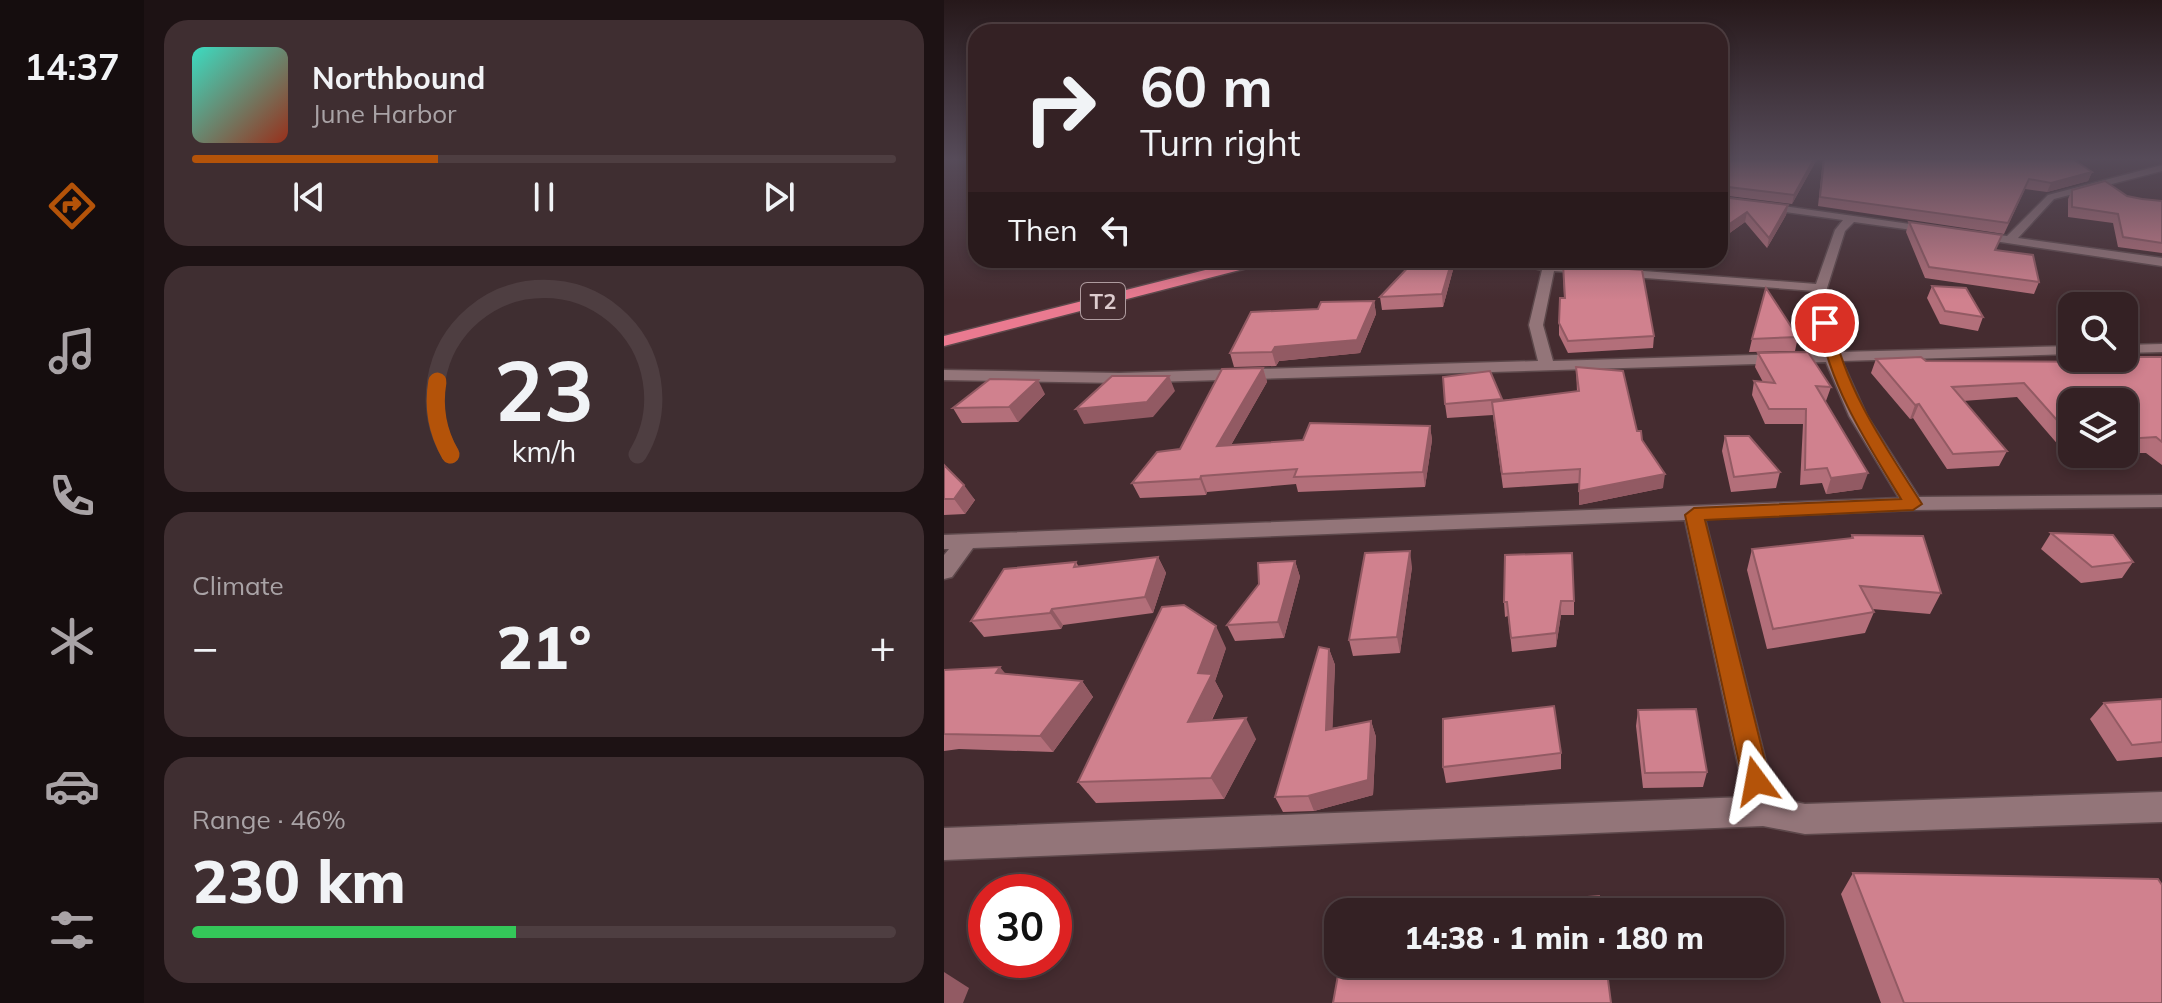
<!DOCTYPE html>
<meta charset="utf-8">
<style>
:root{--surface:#342124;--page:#3f2e31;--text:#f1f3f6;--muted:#a9a3a6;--line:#4e3e41;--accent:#b45309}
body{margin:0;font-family:Mulish,sans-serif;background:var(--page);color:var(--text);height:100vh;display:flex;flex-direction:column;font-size:30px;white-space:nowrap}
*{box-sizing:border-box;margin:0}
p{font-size:26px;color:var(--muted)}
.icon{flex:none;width:44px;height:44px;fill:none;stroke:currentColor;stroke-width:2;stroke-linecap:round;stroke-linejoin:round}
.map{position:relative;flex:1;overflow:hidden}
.panel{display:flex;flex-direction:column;gap:20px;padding:20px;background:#1d1214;width:800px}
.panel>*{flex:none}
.guide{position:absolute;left:24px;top:24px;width:760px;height:244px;border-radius:24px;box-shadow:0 4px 12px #0003,0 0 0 2px var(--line);background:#342124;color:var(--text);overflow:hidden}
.controls{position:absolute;left:1114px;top:292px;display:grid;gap:16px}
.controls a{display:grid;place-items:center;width:80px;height:80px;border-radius:16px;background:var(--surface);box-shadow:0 4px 12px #0003,0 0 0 2px var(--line);font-size:40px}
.speed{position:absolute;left:24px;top:874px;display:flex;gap:16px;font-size:40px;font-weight:700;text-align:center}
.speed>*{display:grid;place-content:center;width:104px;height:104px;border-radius:50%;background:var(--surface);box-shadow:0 4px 12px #0003,0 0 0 2px var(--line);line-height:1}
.speed .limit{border:12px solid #d22;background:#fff;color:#111}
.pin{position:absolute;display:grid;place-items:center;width:68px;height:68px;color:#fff;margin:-34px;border:4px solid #fff;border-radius:50%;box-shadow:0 2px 8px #0007}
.me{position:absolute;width:88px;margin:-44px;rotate:347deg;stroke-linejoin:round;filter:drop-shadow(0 0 6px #0008)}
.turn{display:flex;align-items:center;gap:28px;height:168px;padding:0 40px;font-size:36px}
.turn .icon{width:104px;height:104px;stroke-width:2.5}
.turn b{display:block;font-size:56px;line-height:68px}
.then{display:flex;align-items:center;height:76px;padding:0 40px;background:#0003;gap:16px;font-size:30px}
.big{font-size:60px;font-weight:800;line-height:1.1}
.panel .tile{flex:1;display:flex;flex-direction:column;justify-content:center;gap:12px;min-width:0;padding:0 28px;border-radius:24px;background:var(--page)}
.panel .dial{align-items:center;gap:0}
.dial svg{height:208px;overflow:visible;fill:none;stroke:var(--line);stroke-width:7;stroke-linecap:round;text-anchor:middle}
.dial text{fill:var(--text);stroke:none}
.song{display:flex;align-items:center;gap:24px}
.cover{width:96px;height:96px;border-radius:12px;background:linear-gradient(135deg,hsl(170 70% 55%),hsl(10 70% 35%))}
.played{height:8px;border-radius:4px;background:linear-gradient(90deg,var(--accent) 35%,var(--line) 35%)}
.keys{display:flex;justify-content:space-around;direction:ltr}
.heat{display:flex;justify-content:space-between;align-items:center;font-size:44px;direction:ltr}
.charge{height:12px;border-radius:6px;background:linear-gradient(90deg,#34c759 46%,var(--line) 0)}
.trip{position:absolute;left:380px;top:898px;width:460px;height:80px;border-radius:24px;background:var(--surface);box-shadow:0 4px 12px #0003,0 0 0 2px var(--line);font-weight:800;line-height:80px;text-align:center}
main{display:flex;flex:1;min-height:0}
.tabs{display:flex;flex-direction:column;width:144px;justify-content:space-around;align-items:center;background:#150d0e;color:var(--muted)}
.tabs .icon{width:56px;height:56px}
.tabs .current{color:var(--accent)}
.tabs b{font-size:36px;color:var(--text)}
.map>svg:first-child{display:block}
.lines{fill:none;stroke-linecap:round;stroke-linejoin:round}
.street-casing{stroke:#5d484b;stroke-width:3}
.highway-casing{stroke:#5d484b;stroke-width:3}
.street{fill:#937579;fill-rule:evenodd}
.highway{fill:#ea7a90;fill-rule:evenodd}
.wall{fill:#b36f7a}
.shaded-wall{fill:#925a63}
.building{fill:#d0818e;stroke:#925a63;stroke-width:2}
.route{fill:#b45309;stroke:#753606;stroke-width:2}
.labels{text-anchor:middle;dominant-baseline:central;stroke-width:8;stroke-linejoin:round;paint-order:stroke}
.shield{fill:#452c30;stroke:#af9c9f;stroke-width:2}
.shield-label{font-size:22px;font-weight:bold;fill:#ddccce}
</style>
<main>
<nav class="tabs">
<b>14:37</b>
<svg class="icon current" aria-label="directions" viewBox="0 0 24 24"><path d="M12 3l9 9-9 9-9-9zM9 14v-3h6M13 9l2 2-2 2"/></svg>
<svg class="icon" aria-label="music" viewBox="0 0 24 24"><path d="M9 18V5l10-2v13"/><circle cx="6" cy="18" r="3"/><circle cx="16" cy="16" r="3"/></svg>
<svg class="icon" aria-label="phone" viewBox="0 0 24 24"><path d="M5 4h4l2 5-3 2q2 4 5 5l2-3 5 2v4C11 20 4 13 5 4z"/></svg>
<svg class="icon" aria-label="climate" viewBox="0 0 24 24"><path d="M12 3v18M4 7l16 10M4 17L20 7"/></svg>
<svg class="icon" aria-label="car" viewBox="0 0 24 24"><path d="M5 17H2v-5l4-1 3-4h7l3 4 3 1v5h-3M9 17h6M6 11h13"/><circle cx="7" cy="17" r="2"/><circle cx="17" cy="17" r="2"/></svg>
<svg class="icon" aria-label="filters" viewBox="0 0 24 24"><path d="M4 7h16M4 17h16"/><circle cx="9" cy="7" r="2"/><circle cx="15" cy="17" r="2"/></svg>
</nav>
<section class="panel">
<div class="tile">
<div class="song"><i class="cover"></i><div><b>Northbound</b><p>June Harbor</p></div></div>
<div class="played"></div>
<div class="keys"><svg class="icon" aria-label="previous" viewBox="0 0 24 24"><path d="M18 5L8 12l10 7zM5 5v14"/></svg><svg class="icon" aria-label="pause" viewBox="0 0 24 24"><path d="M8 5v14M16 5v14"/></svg><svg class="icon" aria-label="next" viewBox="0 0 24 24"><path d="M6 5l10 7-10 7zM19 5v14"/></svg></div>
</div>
<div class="tile dial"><svg viewBox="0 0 100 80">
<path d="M14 69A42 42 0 1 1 86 69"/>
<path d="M14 69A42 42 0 0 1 9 41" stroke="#b45309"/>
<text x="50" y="56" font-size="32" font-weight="700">23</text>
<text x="50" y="72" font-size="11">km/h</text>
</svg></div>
<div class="tile"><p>Climate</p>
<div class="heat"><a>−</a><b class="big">21°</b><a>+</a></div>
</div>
<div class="tile"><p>Range · 46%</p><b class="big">230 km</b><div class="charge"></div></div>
</section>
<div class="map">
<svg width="1218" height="1003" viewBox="0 0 1218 1003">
<rect width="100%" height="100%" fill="#452c30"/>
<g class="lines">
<g class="street-casing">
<path id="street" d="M1218,165V171L1110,199L1074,238L1218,258V266L1030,238L1024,235L1030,232L1063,236L1104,195Z
M776,197L994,228V232L990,233L910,222L901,231L883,288L895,352L1128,346V354L898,361L923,416L975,497L1218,495V507L969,510L761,519L831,798L861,804L1218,792V822L861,834L819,826L0,860V828L801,797L741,520L29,548L8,577L0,579V555L5,549H0V535L955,498L905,416L882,362L175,383L0,380V370L175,373L594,361L585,325L598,270L555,260L872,284L891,230L899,220L776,203ZM610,271L871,291L880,353L609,361L599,325Z
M1218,344V352L1180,353V345Z"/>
</g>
<g class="highway-casing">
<path id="highway" d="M301,260H325L323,263L0,346V336Z"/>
</g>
<use href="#street" class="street"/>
<use href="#highway" class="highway"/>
</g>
<path class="wall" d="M782,159H873L848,204L777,195V197L844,205L842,215L823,248L801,222L780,237H776V165Z
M879,159H1129L1148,172L1144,181L1103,192L1081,189L1060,234L874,206Z
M1128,190L1218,201V253L1174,247L1169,223L1124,217V199Z
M965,222L1052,250L1095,282L1090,294L981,278L962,232Z
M622,260H695V268L622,262Z
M619,264L710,336L709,348L624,353L615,335V323L620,298Z
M510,266L499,307L438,310L436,297Z
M988,286L1039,317L1034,331L996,324L983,298Z
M430,301L432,314L416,353L335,361L332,366L290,367L286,353L374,309Z
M854,337L851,351L805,352L808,339Z
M814,353L887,387L882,401H881L918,489L882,494L878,483L856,485L859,424H821L808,395L810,381L819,382L811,367Z
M1185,357H1218V465L1202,453H1180V402H1128V454H1162L1123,455L1073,397L1019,401L1063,451L1055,466L1003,469L969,418L966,419L927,373L932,359L982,361L1182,362Z
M632,367L693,431L698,440L719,488L635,505L636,483L559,488L549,415L503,418L501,404L558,399V400L633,392Z
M319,368L323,382L287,445L359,440L486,426L488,440L481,487L354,492L352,484L263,492L262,495L196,498L188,483L236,449Z
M101,394L74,422L18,423L9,408Z
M781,436L836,472L832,488L787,492L778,451Z
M0,465L31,500L21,514L0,515Z
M1107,533L1189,562L1178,578L1137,583L1097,549Z
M908,535L997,593L986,614L928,609L930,612L921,633L823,649L803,570L808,549L907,538Z
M214,557L222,573L209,613L119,625L117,629L40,637L27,621L132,562L135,567Z
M351,561L356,577L340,638L291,641L283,625Z
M468,567L456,653L409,656L405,640Z
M630,601V615H617L612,647L568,652L564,616L561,617L560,602Z
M282,648L271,681L279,696L268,720L312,739L280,799L152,803L134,782Z
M385,649L391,665L388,728L427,721L432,737L429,795L370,811L339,812L331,797Z
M0,670L138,681L149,697L109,752L15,749L0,751Z
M1218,699V757L1173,761L1146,719L1160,703Z
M694,710L763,772L759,787L699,788L692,726Z
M617,753V769L502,783L499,767Z
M909,873L1218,1003H937L897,894Z"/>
<path class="shaded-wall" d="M870,159H873L848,204L850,195Z
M1148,172L1144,181L1103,192L1107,183Z
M844,205L842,215L823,248L825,238Z
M803,212L801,222L780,237L781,227Z
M508,260H510V266L499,307L498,294Z
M430,301L432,314L416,353L335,361L332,366L328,352L331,347Z
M319,368L323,382L278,461L273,446Z
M225,376L231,391L209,417L140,424L132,409Z
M94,380L101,394L74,422L65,407Z
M975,404L969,418L966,419L971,405Z
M486,426L488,440L481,487L479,472Z
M924,473L918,489L882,494L887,478Z
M721,474L719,488L635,505V491Z
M257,476L263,492L262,495L256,479Z
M20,485L31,500L21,514L10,499Z
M466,551L468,567L456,653L453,637Z
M214,557L222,573L209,613L201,597Z
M351,561L356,577L340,638L334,622Z
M617,601V615L612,647V633Z
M108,609L119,625L117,629L106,613Z
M272,626L282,648L271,681L279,696L256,743L244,722L254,673Z
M385,649L391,665L388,745L382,730Z
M56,667L69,683L52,673Z
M138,681L149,697L109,752L96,736Z
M302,718L312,739L280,799L267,778Z
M427,721L432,737L429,795L370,811L364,796Z
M0,972L25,988L19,1003H0Z"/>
<path class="building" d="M782,159H870L850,195L776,186V165Z
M880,159H1129L1148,172L1107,183L1085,179L1064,223L876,197Z
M1161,181L1183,196L1198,199L1218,201V243L1179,237L1174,214L1128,207V190Z
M776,190L777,197L844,205L825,238L803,212L781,227L776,226Z
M965,222L1058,235L1051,250L1089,255L1095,282L985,267Z
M471,260H508L498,294L436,297Z
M619,264L698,270L710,336L624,341L615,323L616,298H621Z
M988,286L1022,288L1039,317L1001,311Z
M822,288L854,337L808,339Z
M430,301L413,340L331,347L328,352L286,353L307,312L374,309L377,302Z
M864,352L887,387L872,386L924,473L887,478L883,468L861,470L862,409H825L810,381L831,383L814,353Z
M977,357L982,361L1191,362L1185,357H1218V442L1212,437L1180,439V402H1128V437L1080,383L1008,387L1063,451L1009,454L975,404L971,405L932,359Z
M632,367L679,371L693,431H697L698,440L721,474L635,491L636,469L558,474L548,402L635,391Z
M319,368L273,446L359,440L366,423L486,426L479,472L350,477L353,469L257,476L256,479L188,483L213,452L236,449L278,369Z
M546,371L558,399L501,404L499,377Z
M168,376H225L203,402L132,409Z
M46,379L94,380L65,407L9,408Z
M781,436H805L836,472L790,477Z
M0,465L20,485L10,499H0Z
M1107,533L1169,535L1189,562L1148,567Z
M908,535L979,536L997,593L916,586L930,612L829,629L808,549L909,538Z
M466,551L453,637L405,640L421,553Z
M628,553L630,601H617L612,633L567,638L563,602H560L561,555Z
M214,557L201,597L108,609L106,613L27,621L60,569L132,562L130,567Z
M351,561L334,622L283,625L315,584L314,563Z
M240,605L272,626L254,673L268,674L244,722L302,718L267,778L134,782L218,607Z
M375,647L385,649L382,730L427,721L424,780L364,796L331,797Z
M56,667L52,673L138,681L96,736L0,734V670Z
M1218,699V742L1188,745L1160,703Z
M610,706L617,753L499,767V719Z
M752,709L763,772L701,773L694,710Z
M909,873L1214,879L1218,885V1003H960Z
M655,896L657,912H529V906Z
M408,902L522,912H406Z
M396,964H662L667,1003H389Z"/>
<linearGradient id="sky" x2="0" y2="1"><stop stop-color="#26181a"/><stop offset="0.53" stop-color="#564b59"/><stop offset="1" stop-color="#564b59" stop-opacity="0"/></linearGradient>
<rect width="1218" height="300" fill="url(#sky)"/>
<path class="route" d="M881,319L888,323C902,391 941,446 978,504L969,510L761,520L826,781L822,790L812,794L803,790L799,781L741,515L750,508L957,499C923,443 887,389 875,323Z"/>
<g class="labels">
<rect class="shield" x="137" y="283" width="44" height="36" rx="6"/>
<g class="shield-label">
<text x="159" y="301">T2</text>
</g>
</g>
</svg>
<div class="controls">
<a><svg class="icon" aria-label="search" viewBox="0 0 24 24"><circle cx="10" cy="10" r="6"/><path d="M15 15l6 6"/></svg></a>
<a><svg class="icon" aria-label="layers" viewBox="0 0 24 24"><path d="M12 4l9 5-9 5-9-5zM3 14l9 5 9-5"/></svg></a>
</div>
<div class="speed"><div class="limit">30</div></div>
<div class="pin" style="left:881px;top:323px;background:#d93025"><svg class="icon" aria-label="arrive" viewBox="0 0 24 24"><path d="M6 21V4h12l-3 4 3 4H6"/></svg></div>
<svg class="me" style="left:812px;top:781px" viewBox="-20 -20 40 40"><path d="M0-17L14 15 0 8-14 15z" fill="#b45309" stroke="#fff" stroke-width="4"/></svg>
<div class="trip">14:38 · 1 min · 180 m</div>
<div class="guide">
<div class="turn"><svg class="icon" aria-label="right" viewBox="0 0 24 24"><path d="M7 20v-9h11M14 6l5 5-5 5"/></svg><div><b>60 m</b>Turn right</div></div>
<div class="then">Then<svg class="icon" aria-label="left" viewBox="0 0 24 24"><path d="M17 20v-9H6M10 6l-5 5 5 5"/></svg></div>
</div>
</div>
</main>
